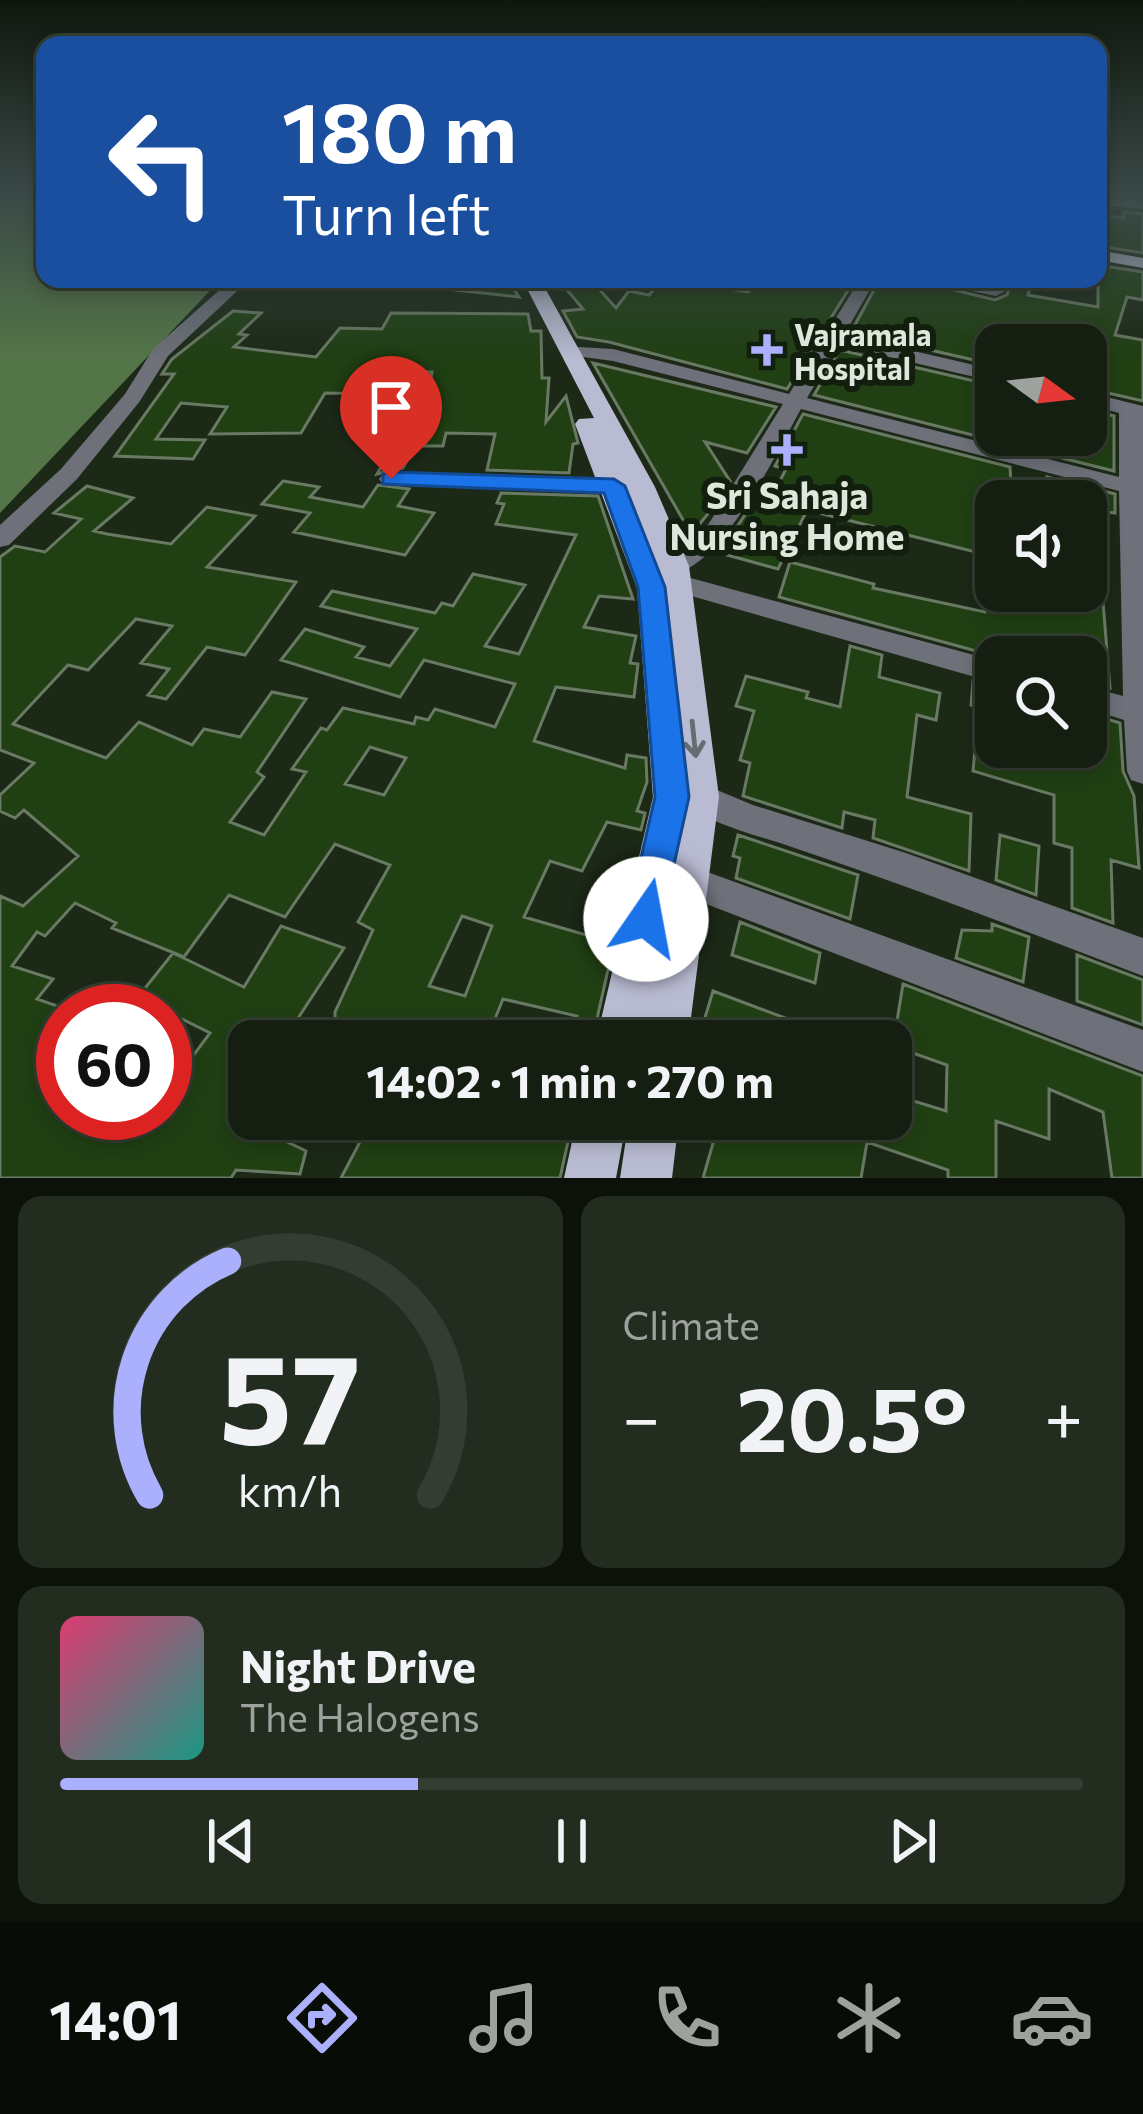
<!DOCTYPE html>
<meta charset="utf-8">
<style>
:root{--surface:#151f11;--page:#222c1f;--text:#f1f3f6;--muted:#9da29f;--line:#343d31;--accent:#aab0fb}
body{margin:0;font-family:Commissioner,sans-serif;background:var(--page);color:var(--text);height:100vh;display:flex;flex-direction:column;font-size:45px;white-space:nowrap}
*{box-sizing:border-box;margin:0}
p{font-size:39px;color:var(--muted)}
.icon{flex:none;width:66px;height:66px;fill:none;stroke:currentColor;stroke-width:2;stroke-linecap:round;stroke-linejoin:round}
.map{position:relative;height:1178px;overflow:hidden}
.panel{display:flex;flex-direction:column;gap:18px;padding:18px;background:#0c1109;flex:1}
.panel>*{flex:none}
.hud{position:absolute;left:36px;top:36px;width:1071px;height:252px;border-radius:24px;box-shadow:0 6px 18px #0003,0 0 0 3px var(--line);background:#1a4fa0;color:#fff;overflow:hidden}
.needle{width:78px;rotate:105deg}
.fabs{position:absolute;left:975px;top:324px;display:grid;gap:24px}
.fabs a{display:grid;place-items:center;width:132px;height:132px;border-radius:24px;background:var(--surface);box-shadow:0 6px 18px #0003,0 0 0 3px var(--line);font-size:60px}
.speed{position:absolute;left:36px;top:984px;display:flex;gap:24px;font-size:60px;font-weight:700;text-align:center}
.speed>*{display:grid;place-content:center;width:156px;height:156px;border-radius:50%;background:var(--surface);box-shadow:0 6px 18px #0003,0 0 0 3px var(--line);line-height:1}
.speed .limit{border:18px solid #d22;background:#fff;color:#111}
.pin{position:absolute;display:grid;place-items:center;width:102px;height:102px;color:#fff;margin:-123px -51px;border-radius:50% 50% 50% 0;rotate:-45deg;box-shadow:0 0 12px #0007}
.pin .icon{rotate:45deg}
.me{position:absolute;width:132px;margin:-66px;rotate:12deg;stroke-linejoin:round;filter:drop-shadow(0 0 9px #0008)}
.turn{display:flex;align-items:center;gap:42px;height:252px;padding:0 48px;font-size:54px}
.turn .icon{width:156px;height:156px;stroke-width:2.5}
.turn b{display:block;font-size:84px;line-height:102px}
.big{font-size:90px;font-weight:700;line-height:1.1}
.panel .card{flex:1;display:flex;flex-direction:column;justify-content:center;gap:18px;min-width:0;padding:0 42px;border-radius:24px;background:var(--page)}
.panel .dial{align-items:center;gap:0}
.dial svg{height:312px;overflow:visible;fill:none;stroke:var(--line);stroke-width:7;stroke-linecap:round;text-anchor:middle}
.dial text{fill:var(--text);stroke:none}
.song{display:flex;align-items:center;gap:36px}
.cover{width:144px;height:144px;border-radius:18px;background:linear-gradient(135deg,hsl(340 70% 55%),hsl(170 70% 35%))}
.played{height:12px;border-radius:6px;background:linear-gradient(90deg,var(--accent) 35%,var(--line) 35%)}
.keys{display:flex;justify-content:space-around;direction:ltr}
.heat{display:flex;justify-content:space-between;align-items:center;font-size:66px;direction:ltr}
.panel .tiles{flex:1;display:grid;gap:18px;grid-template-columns:1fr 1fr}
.card:last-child{grid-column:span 2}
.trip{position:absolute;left:228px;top:1020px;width:684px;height:120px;border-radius:24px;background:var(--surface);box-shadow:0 6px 18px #0003,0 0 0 3px var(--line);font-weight:700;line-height:120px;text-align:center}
.menu{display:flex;height:192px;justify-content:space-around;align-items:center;background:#080c07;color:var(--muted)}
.menu .icon{width:84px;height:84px}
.menu .active{color:var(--accent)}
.menu b{font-size:54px;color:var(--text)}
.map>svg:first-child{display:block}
.water{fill:#547547}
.building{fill:#203f13;stroke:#697963;stroke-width:3;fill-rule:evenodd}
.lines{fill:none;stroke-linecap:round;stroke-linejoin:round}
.minor{fill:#6e707a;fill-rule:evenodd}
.major{fill:#b9bbd2;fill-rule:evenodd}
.oneway{stroke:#666d70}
.route{fill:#1a73e8;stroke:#114b97;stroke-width:3}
.poi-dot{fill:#aab0fb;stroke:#121f0e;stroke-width:4.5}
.labels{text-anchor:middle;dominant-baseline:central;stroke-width:12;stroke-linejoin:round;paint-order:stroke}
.far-poi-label{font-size:30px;font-weight:bold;fill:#dee7db;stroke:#121f0e;text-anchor:start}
.poi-label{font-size:36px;font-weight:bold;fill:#dee7db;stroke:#121f0e}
</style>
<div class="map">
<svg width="1143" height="1178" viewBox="0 0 1143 1178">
<rect width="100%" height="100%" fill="#1c2917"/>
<path class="water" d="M0,196H45V279H221L0,513Z"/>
<path class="building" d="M1123,212L1143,214V253L1098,246V232L1105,233L1103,215L1124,218Z
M1098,265L1143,272V300L1127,297L1115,335L1143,340V401L1086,388V345H1048L996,336V365L851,332L880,279H909L995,300L1007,295L1009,289L973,279H1033L1028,295L1098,307Z
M455,279H507L519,297L454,290Z
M558,279H590L616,308L629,291L649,295L663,279L748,292L759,279H855L787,389L609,342L577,337L563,311L583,309Z
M233,311L261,313L239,334L247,335L234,347L316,357L340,328L382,329L391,313L528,314L531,331H541L542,378H549L546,422L566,396L578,443L573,444L569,473L487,470L495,434L446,433L443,446H415L403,468L377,474L395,442L361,440L381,401L427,404L432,372H403L377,394L325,393L301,433L210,434L227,407L181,403L156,439L205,440L193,459L115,456L174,374H162L172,359Z
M840,350L996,386V435H1007L1008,444L814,395Z
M593,363L776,407L747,453L705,442L730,481L704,486L715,505L694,531L690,532Z
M1086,409L1114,416V471L1058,457L1059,435H1086Z
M803,414L1010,467L1012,501H996V557L807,510L778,569L720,553L750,507L765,510L786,469L775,466Z
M1047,477L1115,494V513L1106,512L1104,550L1086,546V501H1045Z
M283,481L319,487L310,497L363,507L378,485L409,489L398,506L434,513L405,555L294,532L310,513L262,504Z
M87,486L133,498L94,531L107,534L171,544L207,507L255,516L207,567L296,582L245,655L207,647L166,699L148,695L169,669L141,663L172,626L136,619L88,670L68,665L13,724L106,758L139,722L192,745L204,729L240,737L272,692L306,699L257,772L264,777L230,822L264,835L306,772L292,769L321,728L327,730L343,708L414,724L416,717L428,720L435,709L495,727L515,684L424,660L400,697L281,660L305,629L364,647L356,657L390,666L417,629L321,606L332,591L435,613L442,603L453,606L473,574L525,585L485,646L519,654L576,535L496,524L504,504L497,503L501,493L598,496L633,599L599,596L584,627L636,636L630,663L638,664L634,697L556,687L534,741L625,768L627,755L646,758L647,782L637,811L645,813L641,830L607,822L582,871L550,861L524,917L614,943L592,1041H568L577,1016L503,999L486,1041H434L436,1035L384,1020L385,1041H335V1012L373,930L358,922L390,865L335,844L285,917L229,895L184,957L112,928L116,923L75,903L45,936L37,932L12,966L53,979L37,999L63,1008V1113H165V1074L176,1079L210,1033L138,997L173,953L244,987L281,926L344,948L283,1041H249V1091L243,1100L235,1098L229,1114L306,1151L300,1174L236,1170L231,1178H0V896L23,906L78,856L24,810L15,818L0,811V795L34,763L0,750V557L15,546L45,552L81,519L54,513ZM370,747L406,758L384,795L345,784ZM462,916L492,926L465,996L429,986Z
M790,562L874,584L873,588L985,612L986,591H1048L1103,602L1110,688L1086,682V657H998L779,597Z
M850,646L882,655L879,677L940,693L936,720L917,715L907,797L971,814L969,871L873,838L875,820L844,812L842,828L743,796L750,763L740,760L754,711L736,706L746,676L808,692L806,698L840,707Z
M973,681L996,687V747H1086V713L1120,723L1123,771L1134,796L1139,868L1111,860L1113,923L1072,908V848L1054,843V795L973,771L979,707L971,705Z
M738,835L858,875L850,919L736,878L740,858L733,856Z
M1000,835L1039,846L1036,895L996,880Z
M740,922L820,953L815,983L732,955Z
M992,924L1029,937L1023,982L956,958L962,930L992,931Z
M1077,955L1143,980V1025L1077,1001Z
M903,984L1143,1076V1178H1112L1103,1112L1049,1089V1139L996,1121V1178H948V1170L867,1142L861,1178H703L720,1119H891V1094L946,1111L947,1065L893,1046Z
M713,991L804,1025L801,1041H698Z
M344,1119H546L570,1132L560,1178H341L361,1140L339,1132Z"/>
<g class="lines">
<path class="minor" d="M1098,197L1143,201V209L1098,205Z
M232,279H250L168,356L140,401L77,479L9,545L0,547V525L61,469L125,394L153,349Z
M860,279H876L844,335L996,370V382L838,345L807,398L1119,477V413L1086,404V392L1143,406V784L1131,780L1127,771L1124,720L1086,708V686L1123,696L1119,491L801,409C780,446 714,585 665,572L661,566L708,525L783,404L613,361L561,354V346L613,349L789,394Z
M913,279H953L1005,291L996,296Z
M391,472L632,479L644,486L632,493L383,484L379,479L383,474Z
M676,574L996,661V683L667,589L663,583L667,577Z
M700,783L753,805L906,853L1143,938V976C1023,930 903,884 780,843C755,835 695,820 683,797L688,787Z
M688,865L1143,1030V1072L675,892L670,881L675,870Z"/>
<path class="major" d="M1098,250L1143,258V268L1098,260Z
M522,279H540L655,487L689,566L719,797L688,1041H596L653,797L637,588L575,424L579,419L594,418Z
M577,1119H627L616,1178H564Z
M629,1119H679L672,1178H620Z"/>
</g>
<defs><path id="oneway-shaft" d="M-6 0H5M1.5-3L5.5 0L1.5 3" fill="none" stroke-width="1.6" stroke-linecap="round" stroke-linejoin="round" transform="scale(3)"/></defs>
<use class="oneway" href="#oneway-shaft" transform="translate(694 739) rotate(84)"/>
<linearGradient id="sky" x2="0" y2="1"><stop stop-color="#0f170d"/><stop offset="0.54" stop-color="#3a4947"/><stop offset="1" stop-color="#3a4947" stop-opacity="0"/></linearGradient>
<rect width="1143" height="360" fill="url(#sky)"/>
<path class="route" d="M391,472L614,479L625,486L665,587L689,797L659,932L646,937L632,932L627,919L655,797L638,587L604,493L383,484V474Z"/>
<g class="poi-dot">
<path d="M761 332h12v12h12v12h-12v12h-12v-12h-12v-12h12z"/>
<path d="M781 432h12v12h12v12h-12v12h-12v-12h-12v-12h12z"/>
</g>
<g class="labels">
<g class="far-poi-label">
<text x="794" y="333">Vajramala<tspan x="794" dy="34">Hospital</tspan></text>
</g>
<g class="poi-label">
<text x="787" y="494">Sri Sahaja<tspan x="787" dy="41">Nursing Home</tspan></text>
</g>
</g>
</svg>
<div class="fabs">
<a><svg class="needle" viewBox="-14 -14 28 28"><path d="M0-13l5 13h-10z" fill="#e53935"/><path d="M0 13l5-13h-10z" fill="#9da29f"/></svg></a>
<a><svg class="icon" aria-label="sound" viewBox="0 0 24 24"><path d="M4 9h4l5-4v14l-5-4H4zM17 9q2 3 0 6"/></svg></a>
<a><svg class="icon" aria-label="search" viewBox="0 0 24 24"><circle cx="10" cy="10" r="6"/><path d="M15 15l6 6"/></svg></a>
</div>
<div class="speed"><div class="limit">60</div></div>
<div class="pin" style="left:391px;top:479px;background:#d93025"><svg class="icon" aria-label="arrive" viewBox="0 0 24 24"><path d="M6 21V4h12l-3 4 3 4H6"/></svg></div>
<svg class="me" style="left:646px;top:919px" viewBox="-20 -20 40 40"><circle r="19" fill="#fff"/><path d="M0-13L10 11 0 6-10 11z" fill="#1a73e8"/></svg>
<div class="trip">14:02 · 1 min · 270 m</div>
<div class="hud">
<div class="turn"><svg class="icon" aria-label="left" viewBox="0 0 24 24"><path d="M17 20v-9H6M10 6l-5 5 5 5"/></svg><div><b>180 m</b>Turn left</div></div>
</div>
</div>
<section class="panel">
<div class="tiles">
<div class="card dial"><svg viewBox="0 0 100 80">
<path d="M14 69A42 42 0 1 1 86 69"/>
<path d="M14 69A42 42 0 0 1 34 9" stroke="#aab0fb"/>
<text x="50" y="56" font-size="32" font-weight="700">57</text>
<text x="50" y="72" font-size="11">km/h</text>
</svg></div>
<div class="card"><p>Climate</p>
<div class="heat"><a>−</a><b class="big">20.5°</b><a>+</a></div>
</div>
<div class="card">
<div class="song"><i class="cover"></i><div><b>Night Drive</b><p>The Halogens</p></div></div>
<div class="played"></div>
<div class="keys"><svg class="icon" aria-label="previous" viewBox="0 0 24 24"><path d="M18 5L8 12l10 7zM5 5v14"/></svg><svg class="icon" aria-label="pause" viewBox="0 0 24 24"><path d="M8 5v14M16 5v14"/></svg><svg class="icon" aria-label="next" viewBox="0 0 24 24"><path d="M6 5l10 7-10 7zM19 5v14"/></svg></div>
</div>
</div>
</section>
<nav class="menu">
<b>14:01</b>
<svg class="icon active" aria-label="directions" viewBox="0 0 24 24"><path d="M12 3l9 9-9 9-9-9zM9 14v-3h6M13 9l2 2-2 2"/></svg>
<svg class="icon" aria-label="music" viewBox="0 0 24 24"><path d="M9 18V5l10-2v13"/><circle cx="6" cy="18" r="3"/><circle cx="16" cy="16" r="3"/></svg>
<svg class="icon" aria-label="phone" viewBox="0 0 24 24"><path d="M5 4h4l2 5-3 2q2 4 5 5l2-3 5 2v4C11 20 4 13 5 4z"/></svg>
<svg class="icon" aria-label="climate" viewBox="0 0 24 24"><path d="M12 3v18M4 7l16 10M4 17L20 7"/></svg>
<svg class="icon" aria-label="car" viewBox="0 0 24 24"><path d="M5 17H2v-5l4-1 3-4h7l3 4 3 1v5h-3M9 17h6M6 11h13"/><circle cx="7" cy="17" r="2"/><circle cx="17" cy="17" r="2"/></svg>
</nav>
